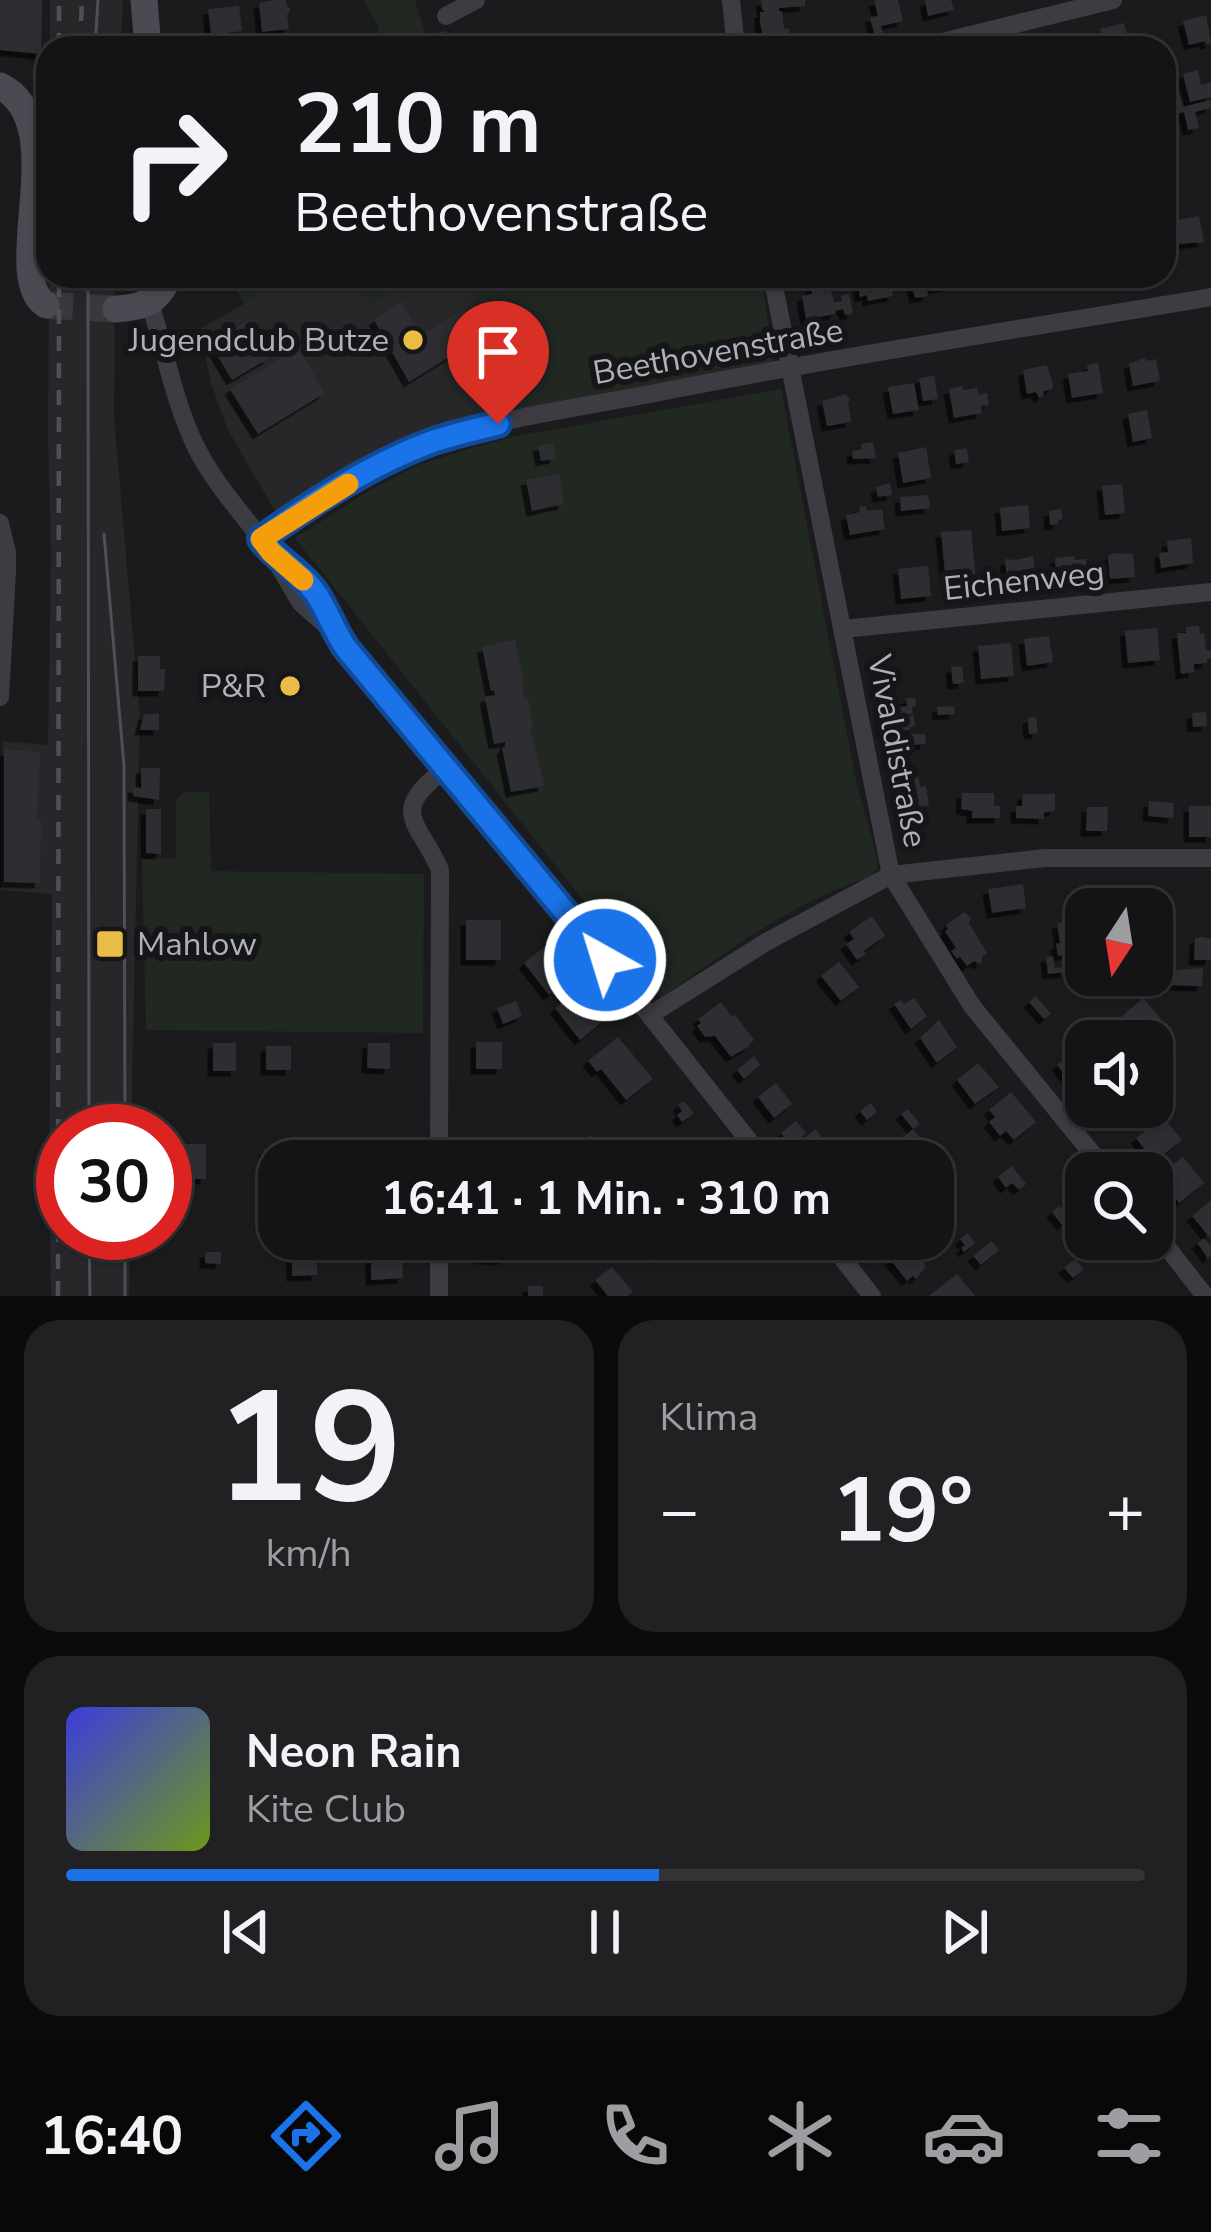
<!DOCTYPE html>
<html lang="de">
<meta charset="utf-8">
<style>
:root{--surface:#141416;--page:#212123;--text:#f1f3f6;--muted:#9d9ea1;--line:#333335;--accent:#1a73e8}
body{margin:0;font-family:"Nunito Sans",sans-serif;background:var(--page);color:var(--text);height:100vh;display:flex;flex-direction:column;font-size:45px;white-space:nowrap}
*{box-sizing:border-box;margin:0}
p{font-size:39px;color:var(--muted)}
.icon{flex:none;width:66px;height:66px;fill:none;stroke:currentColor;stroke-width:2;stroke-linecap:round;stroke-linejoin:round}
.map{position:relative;height:1296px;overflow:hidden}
.panel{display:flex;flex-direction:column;gap:24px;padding:24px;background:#0b0b0c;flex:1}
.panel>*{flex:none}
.top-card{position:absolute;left:36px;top:36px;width:1140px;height:252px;border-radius:36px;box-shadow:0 3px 9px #0004,0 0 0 3px var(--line);background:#141416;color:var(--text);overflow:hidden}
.needle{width:78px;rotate:192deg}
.tools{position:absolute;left:1065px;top:888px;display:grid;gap:24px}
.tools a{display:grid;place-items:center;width:108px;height:108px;border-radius:24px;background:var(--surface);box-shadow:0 3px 9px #0004,0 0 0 3px var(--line);font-size:60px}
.speed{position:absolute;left:36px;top:1104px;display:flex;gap:24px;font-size:60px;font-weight:700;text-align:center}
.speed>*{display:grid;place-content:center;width:156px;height:156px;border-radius:50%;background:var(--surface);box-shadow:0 3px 9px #0004,0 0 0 3px var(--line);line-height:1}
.speed .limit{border:18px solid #d22;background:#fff;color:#111}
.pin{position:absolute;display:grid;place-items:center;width:102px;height:102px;color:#fff;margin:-123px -51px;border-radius:50% 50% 50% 0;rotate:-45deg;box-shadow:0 0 12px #0007}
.pin .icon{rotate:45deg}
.me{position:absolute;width:132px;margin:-66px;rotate:321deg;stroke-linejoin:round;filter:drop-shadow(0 0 9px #0008)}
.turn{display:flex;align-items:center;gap:42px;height:252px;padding:0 60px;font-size:54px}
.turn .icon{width:156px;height:156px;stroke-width:2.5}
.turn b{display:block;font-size:84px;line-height:102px}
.big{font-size:90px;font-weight:700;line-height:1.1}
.panel .widget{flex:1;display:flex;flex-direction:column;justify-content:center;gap:18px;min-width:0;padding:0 42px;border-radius:36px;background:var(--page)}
.panel .dial{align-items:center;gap:0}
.dial b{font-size:156px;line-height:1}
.song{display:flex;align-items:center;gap:36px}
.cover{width:144px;height:144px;border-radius:18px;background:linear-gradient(135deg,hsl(240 70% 55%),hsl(80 70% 35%))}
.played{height:12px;border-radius:6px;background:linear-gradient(90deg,var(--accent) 55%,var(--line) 55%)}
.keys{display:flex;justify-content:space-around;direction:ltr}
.heat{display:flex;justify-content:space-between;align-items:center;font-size:66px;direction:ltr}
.panel .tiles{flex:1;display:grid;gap:24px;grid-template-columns:1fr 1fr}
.widget:last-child{grid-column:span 2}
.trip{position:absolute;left:258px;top:1140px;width:696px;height:120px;border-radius:36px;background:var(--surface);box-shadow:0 3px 9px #0004,0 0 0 3px var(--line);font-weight:700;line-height:120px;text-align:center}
.tabs{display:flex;height:192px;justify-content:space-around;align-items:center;background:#080809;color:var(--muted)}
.tabs .icon{width:84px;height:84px}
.tabs .active{color:var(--accent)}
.tabs b{font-size:54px;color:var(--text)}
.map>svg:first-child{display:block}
.built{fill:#27272a}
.green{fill:#212822}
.building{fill:#2e2e31;filter:url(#shadow)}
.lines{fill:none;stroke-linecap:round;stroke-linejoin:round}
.secondary-tunnel{stroke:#38393d;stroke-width:27;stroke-dasharray:27 14;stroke-linecap:butt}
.minor{stroke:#3c3c42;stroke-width:18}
.secondary{stroke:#4a4b52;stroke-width:27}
.tram{stroke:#4f5057;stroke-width:3}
.rail{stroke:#4f5057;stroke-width:4.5;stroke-dasharray:15 12;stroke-linecap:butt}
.route-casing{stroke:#114b97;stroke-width:30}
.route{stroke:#1a73e8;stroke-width:21}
.slow{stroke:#f59e0b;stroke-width:21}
.poi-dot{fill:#e9bc46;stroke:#161618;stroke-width:4.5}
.labels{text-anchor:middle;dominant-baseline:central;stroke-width:12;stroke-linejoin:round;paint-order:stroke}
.poi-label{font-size:33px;fill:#aeb1bb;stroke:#161618;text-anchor:end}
.street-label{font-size:33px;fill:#aeb1bb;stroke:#161618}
</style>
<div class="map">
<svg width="1211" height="1296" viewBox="0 0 1211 1296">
<defs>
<filter id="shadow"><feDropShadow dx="-5.5" dy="5.5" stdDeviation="0" flood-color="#0009"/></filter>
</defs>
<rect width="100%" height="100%" fill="#1b1b1d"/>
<path class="built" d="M50,0H123L121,48H50Z
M49,276H115L114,417L140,718L131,1131H63V1233H130L129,1296H51L49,1165L52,894L1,890L3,741L48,745L51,553L48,437Z
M276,276H472L501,418L279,518L227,428L211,383L200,329L244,304Z"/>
<path class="green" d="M363,0H415L429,48H380L378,26Z
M229,276H276L244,304Z
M348,276H387L395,289L367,307Z
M472,276H761L775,369L501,418Z
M781,389L856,781L878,861L877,870L869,877C789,905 729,949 661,998L295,538L372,489L418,465L468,449L517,436Z
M183,792H209L211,871L424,874L423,1033L146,1030L142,859L176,858V800Z"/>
<path class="building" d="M0,0H42L41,54L0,50Z
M274,0H286L287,6L291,10L287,15L289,29L262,32L259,3Z
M761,0H805V6L779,8V11H782L784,29L788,28L791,37L814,48H766L760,23V12H765L762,9Z
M874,0H898L903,21L881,26L883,35L875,37L870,17L878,16Z
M925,0H951L954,10L928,16Z
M239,6L242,31L211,35L208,9Z
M1206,15L1211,43L1206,44L1205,41L1189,45L1183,21Z
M1124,23L1130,47L1105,48L1100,29Z
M446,31L449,48H434L431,34Z
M1198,70L1201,85L1211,82V97L1190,102L1183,74Z
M1176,80L1183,107L1210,100L1211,108L1195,112L1199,128L1188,130L1184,112L1164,117V83Z
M1169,169L1175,202L1164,203V170Z
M1199,216L1204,242L1177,244L1173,221Z
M879,276H889L893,296L868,301L867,295L860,297L858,285L865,284L864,279Z
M917,276H950L952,285L927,290L928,296L915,298L912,285L919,283Z
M822,284L824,292L831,290L834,302L842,301L841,296L849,294L853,314L845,315L843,309L835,311L836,314L806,319L802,296L812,294L811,286Z
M402,302L421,335L465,309L480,338L409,382L374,320Z
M247,321L269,358L232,380L210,343Z
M298,348L325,393L258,434L230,389Z
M1144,358L1148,361L1156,359L1160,381L1133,386L1129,364Z
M1098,363L1103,393L1072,398L1068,374L1088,371L1087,365Z
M1047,365L1053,385L1052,389L1044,391L1043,396L1039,397L1036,392L1027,394L1023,370Z
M934,376L938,399L923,401L919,378Z
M914,383L919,410L893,414L888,387Z
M962,386L963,390L977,388L979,395L987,393L989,405L981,406L982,413L954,418L949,389Z
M846,394L850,400L848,403L851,422L827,426L822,401Z
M1147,410L1152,438L1133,442L1128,414Z
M873,442L876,458L853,459L852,451L862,449L861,444Z
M553,443L556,458L541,461L538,446Z
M926,447L931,478L903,483L898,453Z
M967,448L969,462L956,464L954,450Z
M559,474L564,504L532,511L526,480Z
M890,483L892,495L878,497L876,487Z
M1122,484L1125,513L1105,515L1102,486Z
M928,495L930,508L901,511L900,497Z
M1028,505L1030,528L1002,531L1000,508Z
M866,506L867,511L882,509L885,529L850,535L846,515L860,512L859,507Z
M1061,509L1063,519L1058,520V524L1050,525L1049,511Z
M971,530L976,580L946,582L941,532Z
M1191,538L1193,563L1161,568L1159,553L1168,552L1167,541Z
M1115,553L1133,554L1135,577L1110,579L1108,556Z
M1033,556L1036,587L1008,590L1005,559L1016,560Z
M1074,556L1075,560L1086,559L1088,581L1057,584L1055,558Z
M928,566L931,596L901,599L898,569Z
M1199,626L1200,634L1204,633L1206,650L1211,651V658L1207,659V663L1194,664V672L1181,674L1177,633H1186V627Z
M1157,628L1160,660L1128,663L1125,631Z
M1049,636L1053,662L1027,666L1024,639Z
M515,640L524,685H522L525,699L528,698L533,727L530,728L544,786L511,792L502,748L505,747V742L494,744L485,697L495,695L494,690L491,691L482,647Z
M1011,643L1014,676L981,679L978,646Z
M138,656H160V669H165L164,691H138Z
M962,666L964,683L953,684L951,667Z
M906,698H915L916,706L912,707L913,714H908L909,716H914L915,726L910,727V730L882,733L880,709L907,706Z
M954,706L955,714L938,715L937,707Z
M1206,712L1207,726L1193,727L1192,713Z
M144,714H159V730H140Z
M1036,717L1038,733L1029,734L1028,718Z
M910,734H925L926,744L910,745Z
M4,750L40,752L37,819H41L40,883L4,882Z
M141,768H160L159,800L133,796V787L141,788Z
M918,776L920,787L926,786L929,805L923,806L924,812L901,816L895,779Z
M962,793H994V806H1000V818H972V811L961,809Z
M1023,794H1055V810L1044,813V819L1016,818V806H1022Z
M1149,801L1174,803L1173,818L1148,816Z
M1189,806H1211V837H1189Z
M1087,807H1108L1107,831H1086Z
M146,809H161V854L146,853Z
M1023,884L1026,908L992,913L988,889Z
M964,912L971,918L969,923L987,953L982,957V962L979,964L974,961L967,966L960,957L957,959L951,951L956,948L945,931L948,929L946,925Z
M872,916L885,936L864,951L866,954L857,960L846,944L854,939L849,932Z
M466,920H501V960H466Z
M1073,921L1079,953L1058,956L1056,944L1060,943L1057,923Z
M1203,937L1211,939V960H1194L1195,938Z
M549,943L575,975L549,995L524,963Z
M1152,950L1174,951L1173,970L1203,968L1202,986L1169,985L1170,973H1162V981L1139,980V975H1152Z
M1053,956L1055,968L1065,967L1066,972L1048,974L1046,957Z
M839,962L859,987L841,1001L821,976Z
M583,987L607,1018L580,1040L555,1008Z
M1036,996L1051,1014L1044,1019L1029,1002Z
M914,998L927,1016L911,1029L894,1004L901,1000L904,1004Z
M1143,998L1161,1019L1136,1041H1128L1113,1024Z
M516,1001L522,1016L503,1024L497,1008Z
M721,1002L732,1017L735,1015L754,1040L749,1044L750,1046L731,1057L715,1036L705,1037L697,1026L701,1023L698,1019Z
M939,1020L957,1047L937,1063L920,1038Z
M618,1037L653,1079L626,1100L601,1069L597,1072L588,1061Z
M476,1042H502V1069H476Z
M213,1043H236V1071H213Z
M368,1043H390V1069L367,1068Z
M266,1046H291V1070H266Z
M1075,1050L1086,1065V1075L1073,1085L1057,1065Z
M754,1056L760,1065L744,1079L737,1070Z
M978,1063L999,1087L975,1104L957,1080Z
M776,1083L792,1104L774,1118L758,1097Z
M1011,1092L1036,1122L1014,1140L1006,1131L1000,1136L989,1122L995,1117L989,1110Z
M684,1101L694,1113L682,1122L677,1115L682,1111L678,1105Z
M871,1103L877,1112L867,1120L860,1111Z
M908,1109L920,1124L913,1129L928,1148L917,1157L902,1138L913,1129L901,1114Z
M1163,1117L1182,1140L1154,1162L1136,1138Z
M796,1121L806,1133L790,1145L781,1133Z
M815,1129L830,1148L812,1161L798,1143Z
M591,1135L613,1161H566L565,1158Z
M479,1142H505V1161H479Z
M183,1144H206V1179H183Z
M688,1145L691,1149L695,1146L700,1153L696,1155L701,1161H667Z
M357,1148H364V1156H373V1161H339V1157L357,1156Z
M264,1149H288V1161H279V1179H264Z
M1183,1157L1204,1183L1179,1203L1158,1176Z
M1012,1166L1026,1184L1019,1190L1012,1183L1006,1188L998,1177Z
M1211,1200V1239L1192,1216Z
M1059,1206L1070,1218L1062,1225L1052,1212Z
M968,1233L975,1243L964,1252L961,1248L965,1245L960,1239Z
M1204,1238L1211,1246V1256L1208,1258L1197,1243Z
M479,1239H507V1242H514V1252H506V1258L499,1260L479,1258Z
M641,1239H679L655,1258Z
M992,1241L999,1250L981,1265L973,1256Z
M909,1244L926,1266L916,1279L913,1276L907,1281L890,1259Z
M208,1252H221V1264L205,1263V1253Z
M317,1252V1275L292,1276V1253Z
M402,1254L403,1278L371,1280V1255Z
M1075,1259L1084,1269L1073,1278L1064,1268Z
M612,1267L633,1292L627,1296H608L595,1280Z
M957,1274L975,1296H929Z
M528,1286H543V1296H528Z"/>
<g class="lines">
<path class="secondary-tunnel" d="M46,305L116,309"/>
<path class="minor" d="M731,0L736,48
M446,16L476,0
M918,48L1113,0
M772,276L891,875L972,1006L1108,1173
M150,303C165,350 174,401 195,445C213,482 241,512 265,544
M0,523L7,552V572L0,697
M261,539C314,502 374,461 436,440C508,416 586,407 660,392C843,356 1027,328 1211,297
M271,552L316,591L337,635L347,648L632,993L765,1161
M280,568L301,603L330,629
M843,629L1211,592
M650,1015L766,942L891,875L1045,858H1211
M439,1161L440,870C419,821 387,813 445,769
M1152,1228L1205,1296
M439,1239V1296
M827,1239L872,1296"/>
<path class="secondary" d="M144,0L148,48
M0,86C74,122 0,276 46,305
M116,309C143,307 158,303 169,276"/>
<path class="tram" d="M95,48L98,0
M88,276L89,1131
M104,534L124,766L125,1131
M89,1233L90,1296
M125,1296V1233"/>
<path class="rail" d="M59,48V0
M80,48L82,0
M58,1296L59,276"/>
</g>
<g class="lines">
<g class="route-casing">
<path id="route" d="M498,424C477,429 455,434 434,441C373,463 313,502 261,539C277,560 303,573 317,595C328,612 334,631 346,648L605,960"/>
</g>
<use href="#route" class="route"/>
<path class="slow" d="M303,580L271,552L261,539L348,484"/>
</g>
<g class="poi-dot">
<circle cx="413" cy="340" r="12"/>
<circle cx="290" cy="686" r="12"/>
<rect x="95" y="929" width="30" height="30" rx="6"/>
</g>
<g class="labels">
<g class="poi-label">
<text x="389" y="340">Jugendclub Butze</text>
<text x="266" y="686">P&amp;R</text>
<text x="137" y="944" text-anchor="start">Mahlow</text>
</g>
<g class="street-label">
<text transform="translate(718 352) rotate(-10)">Beethovenstraße</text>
<text transform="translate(1024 581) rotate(-6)">Eichenweg</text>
<text transform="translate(897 751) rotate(79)">Vivaldistraße</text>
</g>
</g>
</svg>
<div class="tools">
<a><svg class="needle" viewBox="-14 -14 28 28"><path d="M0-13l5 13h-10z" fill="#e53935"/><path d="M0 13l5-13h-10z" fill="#9d9ea1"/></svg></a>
<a><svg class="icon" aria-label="sound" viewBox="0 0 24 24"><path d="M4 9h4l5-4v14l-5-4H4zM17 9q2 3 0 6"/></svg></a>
<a><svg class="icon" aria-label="search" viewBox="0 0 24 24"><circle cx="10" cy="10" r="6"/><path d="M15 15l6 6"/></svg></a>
</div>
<div class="speed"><div class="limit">30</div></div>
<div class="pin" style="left:498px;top:424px;background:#d93025"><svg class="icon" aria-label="arrive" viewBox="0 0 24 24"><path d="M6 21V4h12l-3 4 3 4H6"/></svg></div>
<svg class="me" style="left:605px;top:960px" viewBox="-20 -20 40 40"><circle r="17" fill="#1a73e8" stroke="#fff" stroke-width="3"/><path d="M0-11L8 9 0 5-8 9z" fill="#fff"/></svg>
<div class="trip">16:41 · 1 Min. · 310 m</div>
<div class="top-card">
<div class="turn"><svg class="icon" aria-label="right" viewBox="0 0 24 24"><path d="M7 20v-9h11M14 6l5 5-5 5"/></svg><div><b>210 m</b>Beethovenstraße</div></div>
</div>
</div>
<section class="panel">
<div class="tiles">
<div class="widget dial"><b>19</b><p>km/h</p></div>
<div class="widget"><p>Klima</p>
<div class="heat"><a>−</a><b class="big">19°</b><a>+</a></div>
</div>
<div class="widget">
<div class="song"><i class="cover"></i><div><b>Neon Rain</b><p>Kite Club</p></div></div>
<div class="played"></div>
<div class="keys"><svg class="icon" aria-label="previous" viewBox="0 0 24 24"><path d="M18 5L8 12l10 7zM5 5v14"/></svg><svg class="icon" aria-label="pause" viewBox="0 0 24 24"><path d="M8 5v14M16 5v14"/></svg><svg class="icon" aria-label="next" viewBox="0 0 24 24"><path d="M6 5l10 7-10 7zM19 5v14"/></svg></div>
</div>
</div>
</section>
<nav class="tabs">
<b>16:40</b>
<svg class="icon active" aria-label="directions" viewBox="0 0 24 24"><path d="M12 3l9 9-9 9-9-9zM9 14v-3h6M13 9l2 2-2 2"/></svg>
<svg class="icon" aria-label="music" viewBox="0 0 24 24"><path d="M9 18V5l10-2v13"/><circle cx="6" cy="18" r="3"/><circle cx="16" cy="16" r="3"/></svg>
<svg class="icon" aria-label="phone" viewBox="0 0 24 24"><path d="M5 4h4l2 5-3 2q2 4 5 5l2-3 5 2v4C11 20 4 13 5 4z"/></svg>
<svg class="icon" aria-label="climate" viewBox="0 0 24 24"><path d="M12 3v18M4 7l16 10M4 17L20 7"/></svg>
<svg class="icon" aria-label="car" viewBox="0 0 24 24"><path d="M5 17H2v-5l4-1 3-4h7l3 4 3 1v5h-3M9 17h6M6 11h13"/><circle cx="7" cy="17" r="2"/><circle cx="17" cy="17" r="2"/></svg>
<svg class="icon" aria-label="filters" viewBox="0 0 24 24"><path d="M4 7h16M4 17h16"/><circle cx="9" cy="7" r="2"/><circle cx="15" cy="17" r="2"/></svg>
</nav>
